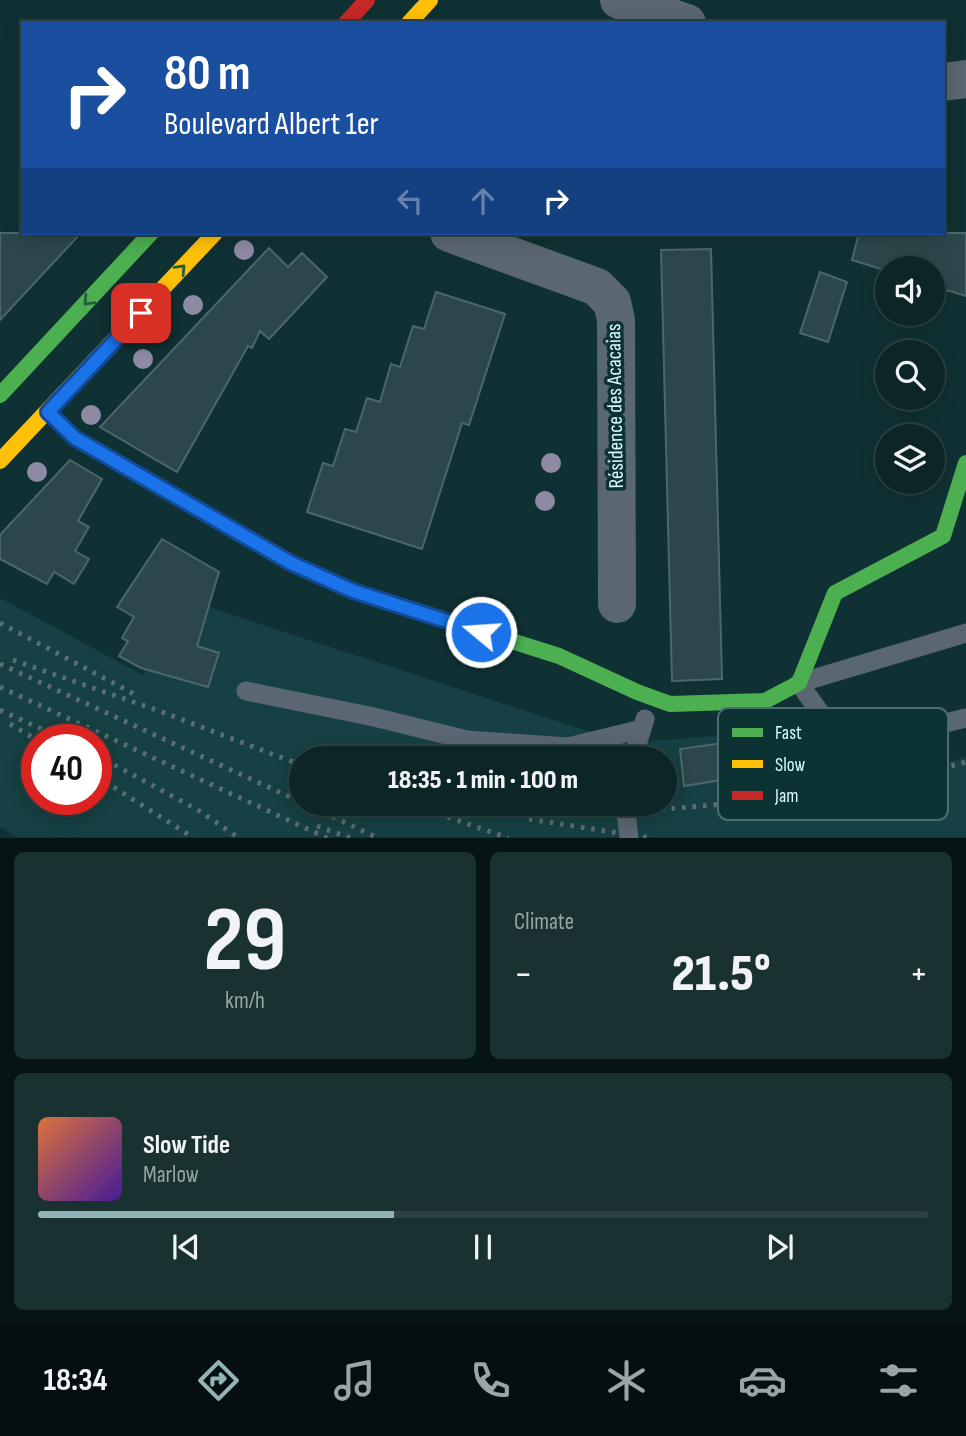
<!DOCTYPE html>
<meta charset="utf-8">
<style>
:root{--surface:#0c2526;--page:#1a3132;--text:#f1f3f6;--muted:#9aa5a7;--line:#2c4243;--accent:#93b4b6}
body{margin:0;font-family:"Sofia Sans Condensed",sans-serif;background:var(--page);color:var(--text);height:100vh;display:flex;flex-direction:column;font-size:26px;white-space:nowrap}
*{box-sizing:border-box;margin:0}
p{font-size:23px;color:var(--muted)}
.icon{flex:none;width:38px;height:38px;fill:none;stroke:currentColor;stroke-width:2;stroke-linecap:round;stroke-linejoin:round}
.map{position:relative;height:838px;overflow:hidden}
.details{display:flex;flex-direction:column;gap:14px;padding:14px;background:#071415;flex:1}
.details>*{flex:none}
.top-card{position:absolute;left:21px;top:21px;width:924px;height:214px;border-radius:0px;box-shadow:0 4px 18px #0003,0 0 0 2px var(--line);background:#1a4fa0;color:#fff;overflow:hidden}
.tools{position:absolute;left:875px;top:256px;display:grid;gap:14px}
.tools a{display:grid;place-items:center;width:70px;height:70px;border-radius:50%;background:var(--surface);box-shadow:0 4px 18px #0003,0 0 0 2px var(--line);font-size:35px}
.speed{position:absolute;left:21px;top:724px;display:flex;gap:14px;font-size:35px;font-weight:700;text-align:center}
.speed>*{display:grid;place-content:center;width:91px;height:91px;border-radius:50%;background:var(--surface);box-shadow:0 4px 18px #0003,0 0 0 2px var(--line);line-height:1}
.speed .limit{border:10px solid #d22;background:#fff;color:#111}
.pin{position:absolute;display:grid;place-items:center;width:60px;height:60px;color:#fff;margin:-30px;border-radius:14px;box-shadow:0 4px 10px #0006}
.me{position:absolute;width:77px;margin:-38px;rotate:288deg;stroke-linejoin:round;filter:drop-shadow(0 0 5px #0008)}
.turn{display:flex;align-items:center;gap:24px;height:147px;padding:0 28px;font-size:32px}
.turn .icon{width:91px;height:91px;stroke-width:2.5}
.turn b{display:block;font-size:49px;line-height:60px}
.lanes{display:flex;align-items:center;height:66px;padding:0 28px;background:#0003;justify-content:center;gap:35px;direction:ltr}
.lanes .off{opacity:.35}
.big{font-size:52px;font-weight:800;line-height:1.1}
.details .tile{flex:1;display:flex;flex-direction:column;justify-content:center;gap:10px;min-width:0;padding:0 24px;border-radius:10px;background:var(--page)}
.details .dial{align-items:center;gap:0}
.dial b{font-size:91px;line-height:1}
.song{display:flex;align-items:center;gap:21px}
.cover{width:84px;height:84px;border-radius:10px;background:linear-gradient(135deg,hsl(20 70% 55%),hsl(260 70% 35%))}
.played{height:7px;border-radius:4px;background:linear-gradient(90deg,var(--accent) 40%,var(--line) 40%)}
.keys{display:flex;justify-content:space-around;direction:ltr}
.heat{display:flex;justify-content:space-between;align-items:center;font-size:38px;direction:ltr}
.details .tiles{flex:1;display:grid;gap:14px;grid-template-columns:1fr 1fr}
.tile:last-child{grid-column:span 2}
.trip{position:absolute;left:289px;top:746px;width:388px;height:70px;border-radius:35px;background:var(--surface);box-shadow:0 4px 18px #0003,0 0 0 2px var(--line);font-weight:800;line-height:70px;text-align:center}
.tabs{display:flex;height:112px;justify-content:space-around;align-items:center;background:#050f0f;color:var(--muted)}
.tabs .icon{width:49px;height:49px}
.tabs .on{color:var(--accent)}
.tabs b{font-size:32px;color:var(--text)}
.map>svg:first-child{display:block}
.built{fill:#164043;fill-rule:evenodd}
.building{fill:#2c474b;stroke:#4c676c;stroke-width:2}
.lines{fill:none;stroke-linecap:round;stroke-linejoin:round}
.lane{stroke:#5a6671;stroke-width:19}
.street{stroke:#5a6671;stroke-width:38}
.fast{stroke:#4caf50;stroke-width:16}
.slow{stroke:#ffc107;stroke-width:16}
.jam{stroke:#c62828;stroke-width:16}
.rail{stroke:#5c6d74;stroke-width:5;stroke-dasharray:3.5 7;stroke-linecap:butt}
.tree{fill:#8f8aa3}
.oneway{stroke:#225e3e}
.route-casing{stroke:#114b97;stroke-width:18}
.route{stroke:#1a73e8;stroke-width:12}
.labels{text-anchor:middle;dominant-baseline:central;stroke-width:7;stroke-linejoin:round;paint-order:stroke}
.street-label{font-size:21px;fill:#dafbfd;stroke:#0c3234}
.key{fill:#0c3234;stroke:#4a6e70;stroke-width:2}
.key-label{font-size:19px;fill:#dafbfd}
</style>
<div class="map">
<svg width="966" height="838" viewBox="0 0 966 838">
<rect width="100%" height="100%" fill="#103133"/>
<path class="built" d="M0,598L143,675L187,600L624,743L811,729L825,761L874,781L966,757V837H16L0,827ZM37,740H96V800H37ZM301,758H665V803H301Z"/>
<path class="building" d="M0,233H81L0,320Z
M859,233H966V296L933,286V268H887V271L852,260Z
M269,248L288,267L302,253L327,277L269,339L260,331L252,348L248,346L177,472L100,427Z
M711,249L722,679L672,681L661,250Z
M820,272L847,282L828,342L800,333Z
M436,292L505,314L469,425L462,423L422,549L307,512L323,463L333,466L345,429L356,432L367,398L380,402L391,364L400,367L413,326L424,329Z
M70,460L102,479L78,521L89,527L75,551L89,559L74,584L54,572L47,584L0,559V535Z
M162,539L219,572L197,646L219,653L208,687L141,668L119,656L128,641L122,638L134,617L117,607Z
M788,734L789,741L822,737L836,753H867V757L684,786L680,749Z"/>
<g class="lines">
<path class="lane" d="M966,633L799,683L841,742L875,740L966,718
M246,691L374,717L467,740L568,747L642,729
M633,758L645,719
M625,803L629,838"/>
<path class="street" d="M619,0L687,23
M943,82L966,79
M449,233L597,287L612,302L616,320L617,604"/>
<path class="fast" d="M0,395L151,233
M483,632L559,656L637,692L670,704L765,701L799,683L835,593L943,536L966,463"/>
<path class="slow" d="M409,23L430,0
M48,413L75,438L291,563L353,591L483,632
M0,461L215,233"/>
<path class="jam" d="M346,23L367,0"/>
<path class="rail" d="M0,623L136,695
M13,660L162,712L301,765
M0,664L301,802
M0,687L327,838
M0,710L65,740
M10,724L37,740
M96,755L198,810L239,838
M96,776L194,838
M304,803L378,838
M408,803L508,838
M462,803C570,818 675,811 782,797C844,789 905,778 966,762
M804,803L929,801
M529,819L650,838
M317,826L350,838"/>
</g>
<g class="tree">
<circle cx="244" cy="250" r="10"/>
<circle cx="193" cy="305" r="10"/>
<circle cx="143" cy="359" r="10"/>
<circle cx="91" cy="415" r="10"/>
<circle cx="551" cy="463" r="10"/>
<circle cx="37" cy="472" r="10"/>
<circle cx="545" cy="501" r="10"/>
</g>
<defs><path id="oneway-chevron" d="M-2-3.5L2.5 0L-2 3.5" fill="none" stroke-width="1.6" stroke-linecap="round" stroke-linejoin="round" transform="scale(1.75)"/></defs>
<g class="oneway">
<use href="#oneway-chevron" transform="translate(181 269) rotate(-47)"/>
<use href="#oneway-chevron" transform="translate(88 301) rotate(133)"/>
</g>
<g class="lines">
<g class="route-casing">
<path id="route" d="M141,313L48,412L75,438L291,563L353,591L481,632"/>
</g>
<use href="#route" class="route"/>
</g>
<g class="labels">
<g class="street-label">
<text transform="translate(615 406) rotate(-91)">Résidence des Acacaias</text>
</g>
</g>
<rect x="718" y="708" width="230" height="112" rx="10" class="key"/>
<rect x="732" y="728" width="31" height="9" fill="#4caf50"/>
<rect x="732" y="760" width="31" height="8" fill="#ffc107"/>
<rect x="732" y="791" width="31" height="9" fill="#c62828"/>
<g class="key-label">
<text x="775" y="739">Fast</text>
<text x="775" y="771">Slow</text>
<text x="775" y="802">Jam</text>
</g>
</svg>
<div class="tools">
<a><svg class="icon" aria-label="sound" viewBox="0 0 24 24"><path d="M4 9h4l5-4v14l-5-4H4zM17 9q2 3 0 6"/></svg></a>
<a><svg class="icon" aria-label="search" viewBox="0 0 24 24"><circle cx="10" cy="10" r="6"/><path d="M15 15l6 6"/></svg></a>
<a><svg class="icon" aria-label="layers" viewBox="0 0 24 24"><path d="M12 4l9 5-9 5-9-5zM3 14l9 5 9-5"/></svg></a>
</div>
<div class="speed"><div class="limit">40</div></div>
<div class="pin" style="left:141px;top:313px;background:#d93025"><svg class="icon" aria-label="arrive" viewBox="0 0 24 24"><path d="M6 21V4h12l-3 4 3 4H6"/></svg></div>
<svg class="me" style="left:481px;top:632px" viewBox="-20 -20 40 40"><circle r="17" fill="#1a73e8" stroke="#fff" stroke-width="3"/><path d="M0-11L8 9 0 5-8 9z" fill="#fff"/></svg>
<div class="trip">18:35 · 1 min · 100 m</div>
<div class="top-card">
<div class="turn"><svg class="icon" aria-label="right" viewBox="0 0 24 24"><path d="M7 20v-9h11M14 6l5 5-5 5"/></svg><div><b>80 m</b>Boulevard Albert 1er</div></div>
<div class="lanes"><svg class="icon off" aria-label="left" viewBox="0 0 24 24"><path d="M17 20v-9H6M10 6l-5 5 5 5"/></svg><svg class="icon off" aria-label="ahead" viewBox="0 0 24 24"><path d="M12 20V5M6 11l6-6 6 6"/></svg><svg class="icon" aria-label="right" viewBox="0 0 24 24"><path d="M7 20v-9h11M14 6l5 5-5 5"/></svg></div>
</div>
</div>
<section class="details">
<div class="tiles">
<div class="tile dial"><b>29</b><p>km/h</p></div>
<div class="tile"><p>Climate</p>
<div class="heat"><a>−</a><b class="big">21.5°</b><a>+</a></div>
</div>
<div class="tile">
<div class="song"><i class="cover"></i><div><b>Slow Tide</b><p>Marlow</p></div></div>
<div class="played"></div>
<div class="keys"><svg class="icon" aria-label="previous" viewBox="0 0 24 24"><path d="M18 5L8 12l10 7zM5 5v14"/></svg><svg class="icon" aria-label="pause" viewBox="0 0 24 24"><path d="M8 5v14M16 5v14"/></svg><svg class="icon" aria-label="next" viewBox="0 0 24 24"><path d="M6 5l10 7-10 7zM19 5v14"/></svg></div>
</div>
</div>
</section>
<nav class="tabs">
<b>18:34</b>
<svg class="icon on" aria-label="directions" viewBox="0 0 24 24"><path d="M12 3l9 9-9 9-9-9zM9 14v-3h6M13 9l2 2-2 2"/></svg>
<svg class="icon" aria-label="music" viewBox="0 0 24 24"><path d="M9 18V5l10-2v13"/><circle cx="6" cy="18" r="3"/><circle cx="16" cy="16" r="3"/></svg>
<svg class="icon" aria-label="phone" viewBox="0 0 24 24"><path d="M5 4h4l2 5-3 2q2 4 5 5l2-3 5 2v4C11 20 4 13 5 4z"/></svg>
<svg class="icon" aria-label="climate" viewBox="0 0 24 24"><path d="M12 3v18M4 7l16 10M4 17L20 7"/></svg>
<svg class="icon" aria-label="car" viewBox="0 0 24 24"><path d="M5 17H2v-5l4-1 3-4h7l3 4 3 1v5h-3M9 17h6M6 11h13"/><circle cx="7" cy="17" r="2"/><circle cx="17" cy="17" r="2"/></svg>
<svg class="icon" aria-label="filters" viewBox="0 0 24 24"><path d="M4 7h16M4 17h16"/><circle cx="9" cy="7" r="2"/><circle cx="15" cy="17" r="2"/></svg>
</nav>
